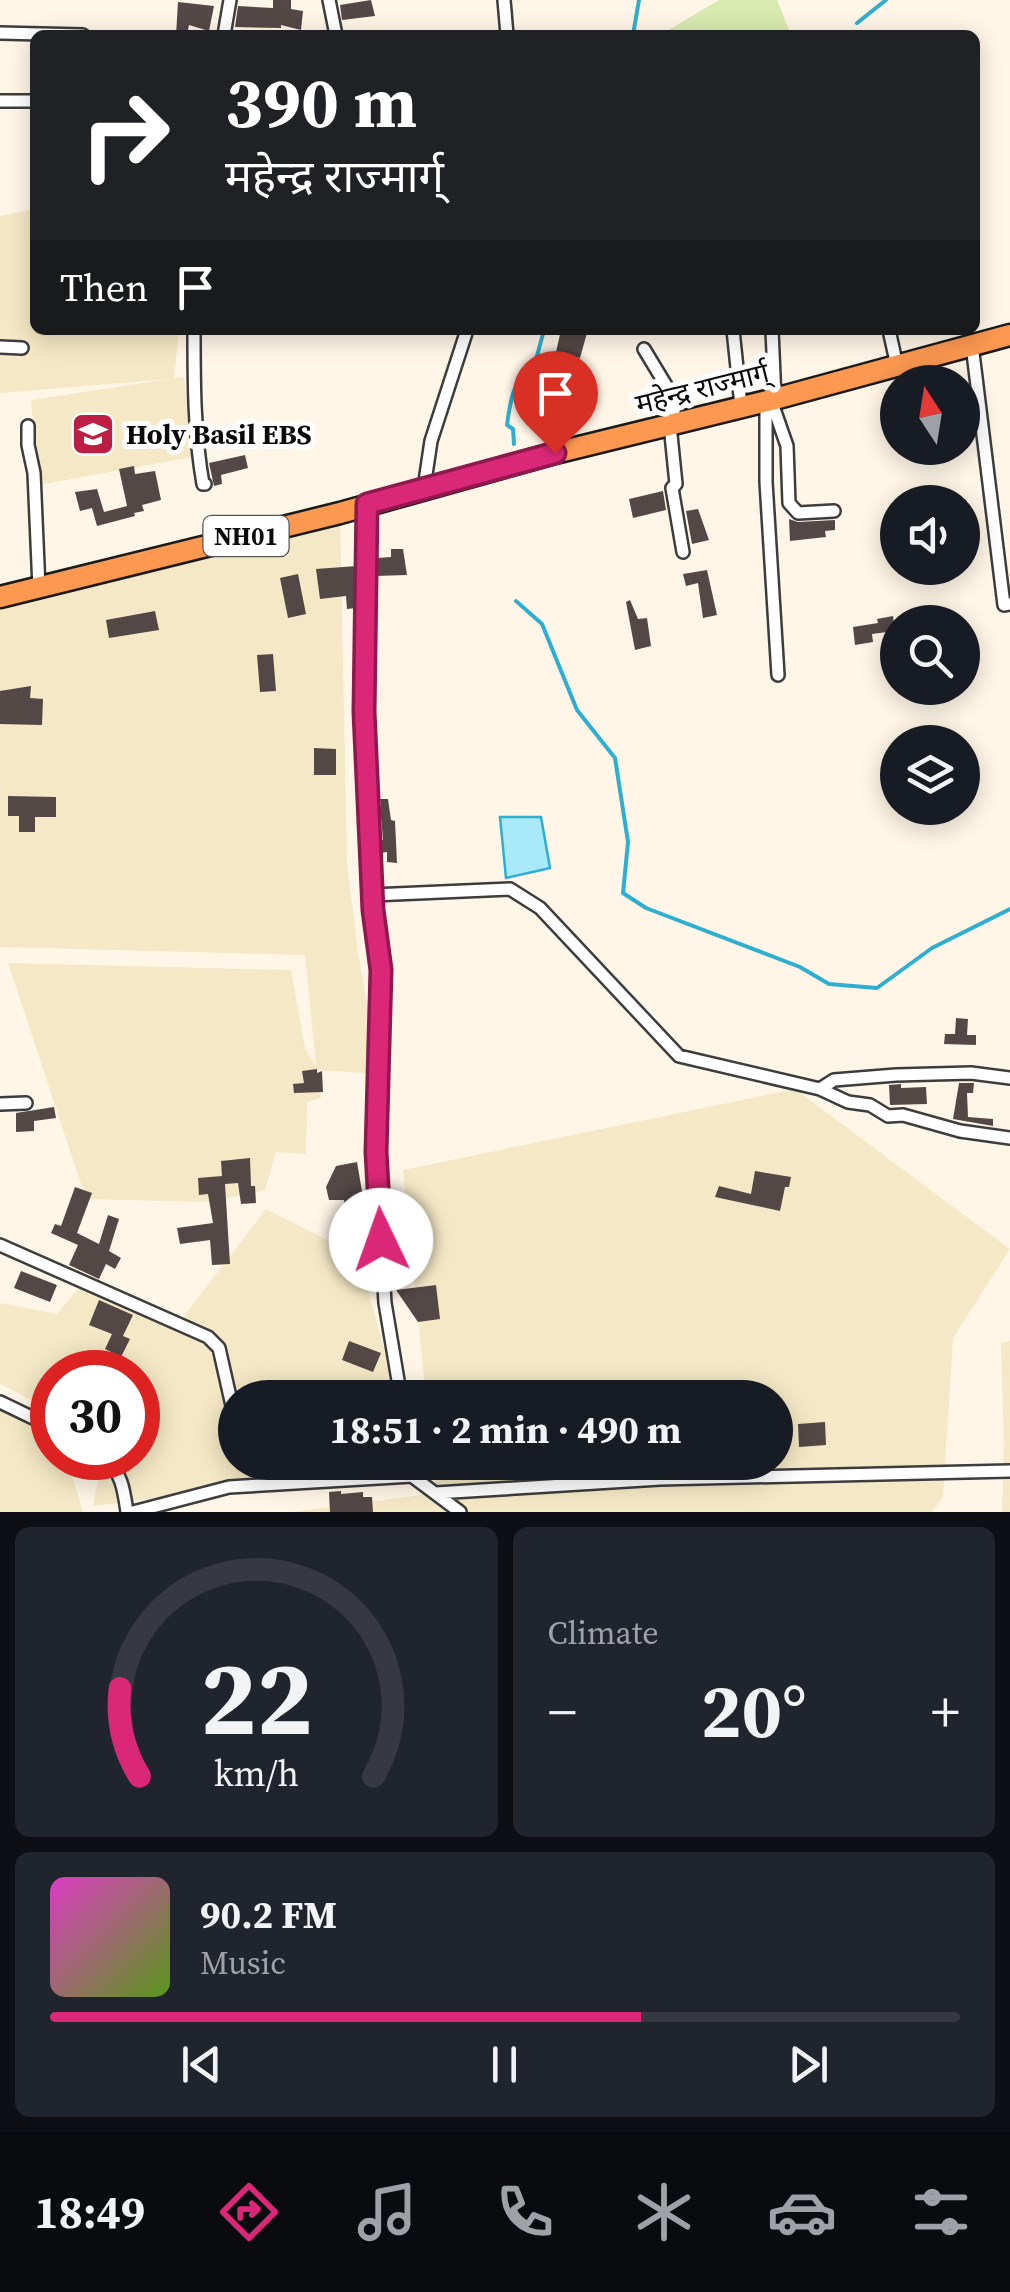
<!DOCTYPE html>
<meta charset="utf-8">
<style>
:root{--surface:#171b24;--page:#20242c;--text:#f1f3f6;--muted:#9ea1a6;--line:#363941;--accent:#db2777}
body{margin:0;font-family:"Source Serif 4","Noto Sans Devanagari",serif;background:var(--page);color:var(--text);height:100vh;display:flex;flex-direction:column;font-size:38px;white-space:nowrap}
*{box-sizing:border-box;margin:0}
p{font-size:32px;color:var(--muted)}
.icon{flex:none;width:55px;height:55px;fill:none;stroke:currentColor;stroke-width:2;stroke-linecap:round;stroke-linejoin:round}
.map{position:relative;height:1512px;overflow:hidden}
.sheet{display:flex;flex-direction:column;gap:15px;padding:15px;background:#0d0f14;flex:1}
.sheet>*{flex:none}
.top-card{position:absolute;left:30px;top:30px;width:950px;height:305px;border-radius:15px;box-shadow:0 5px 25px #0003;background:#202124;color:#fff;overflow:hidden}
.needle{width:65px;rotate:348deg}
.tools{position:absolute;left:880px;top:365px;display:grid;gap:20px}
.tools a{display:grid;place-items:center;width:100px;height:100px;border-radius:50%;background:var(--surface);box-shadow:0 5px 25px #0003;font-size:50px}
.speed{position:absolute;left:30px;top:1350px;display:flex;gap:20px;font-size:50px;font-weight:700;text-align:center}
.speed>*{display:grid;place-content:center;width:130px;height:130px;border-radius:50%;background:var(--surface);box-shadow:0 5px 25px #0003;line-height:1}
.speed .limit{border:15px solid #d22;background:#fff;color:#111}
.pin{position:absolute;display:grid;place-items:center;width:85px;height:85px;color:#fff;margin:-102px -42px;border-radius:50% 50% 50% 0;rotate:-45deg;box-shadow:0 0 10px #0007}
.pin .icon{rotate:45deg}
.me{position:absolute;width:110px;margin:-55px;rotate:357deg;stroke-linejoin:round;filter:drop-shadow(0 0 8px #0008)}
.turn{display:flex;align-items:center;gap:35px;height:210px;padding:0 30px;font-size:45px}
.turn .icon{width:130px;height:130px;stroke-width:2.5}
.turn b{display:block;font-size:70px;line-height:85px}
.then{display:flex;align-items:center;height:95px;padding:0 30px;background:#0003;gap:20px;font-size:38px}
.big{font-size:75px;font-weight:700;line-height:1.1}
.sheet .card{flex:1;display:flex;flex-direction:column;justify-content:center;gap:15px;min-width:0;padding:0 35px;border-radius:15px;background:var(--page)}
.sheet .dial{align-items:center;gap:0}
.dial svg{height:260px;overflow:visible;fill:none;stroke:var(--line);stroke-width:7;stroke-linecap:round;text-anchor:middle}
.dial text{fill:var(--text);stroke:none}
.song{display:flex;align-items:center;gap:30px}
.cover{width:120px;height:120px;border-radius:15px;background:linear-gradient(135deg,hsl(310 70% 55%),hsl(90 70% 35%))}
.played{height:10px;border-radius:5px;background:linear-gradient(90deg,var(--accent) 65%,var(--line) 65%)}
.keys{display:flex;justify-content:space-around;direction:ltr}
.heat{display:flex;justify-content:space-between;align-items:center;font-size:55px;direction:ltr}
.sheet .tiles{flex:1;display:grid;gap:15px;grid-template-columns:1fr 1fr}
.card:last-child{grid-column:span 2}
.trip{position:absolute;left:218px;top:1380px;width:575px;height:100px;border-radius:50px;background:var(--surface);box-shadow:0 5px 25px #0003;font-weight:700;line-height:100px;text-align:center}
.tabs{display:flex;height:160px;justify-content:space-around;align-items:center;background:#090b0e;color:var(--muted)}
.tabs .icon{width:70px;height:70px}
.tabs .active{color:var(--accent)}
.tabs b{font-size:45px;color:var(--text)}
.map>svg:first-child{display:block}
.farmland{fill:#f5e8c6}
.green{fill:#d9eab0}
.water{fill:#a9e9f8;stroke:#2eafd2;stroke-width:2.5}
.lines{fill:none;stroke-linecap:round;stroke-linejoin:round}
.stream{stroke:#2eafd2;stroke-width:4}
.building{fill:#534846}
.minor-casing{stroke:#3d3d3d;stroke-width:16}
.trunk-casing{stroke:#1b1b1b;stroke-width:25}
.minor{stroke:#fff;stroke-width:11}
.trunk{stroke:#fc9850;stroke-width:20}
.route-casing{stroke:#8e194d;stroke-width:25}
.route{stroke:#db2777;stroke-width:18}
.labels{text-anchor:middle;dominant-baseline:central;stroke-width:10;stroke-linejoin:round;paint-order:stroke}
.shield{fill:#fff;stroke:#545454;stroke-width:2.5}
.shield-label{font-size:25px;font-weight:bold;fill:#0a0a0a}
.street-label{font-size:28px;fill:#0a0a0a;stroke:#fff}
.poi-label{font-size:28px;font-weight:bold;fill:#0a0a0a;stroke:#fff;text-anchor:start}
</style>
<div class="map">
<svg width="1010" height="1512" viewBox="0 0 1010 1512">
<rect width="100%" height="100%" fill="#fff6e7"/>
<path class="farmland" d="M35,209V330H179L174,378L184,377L192,457L39,485L31,400L169,379L0,393V216Z
M340,513L347,864L358,952L379,1074L317,1070L321,1098L307,1102L306,1154L276,1152L265,1190L210,1202L86,1199L8,963L291,970L305,1048L316,1066L305,955L0,947V597Z
M795,1089L1010,1249L953,1338L943,1497L932,1512H292L436,1493L433,1463L775,1462V1398L426,1397L403,1170Z
M266,1209L359,1256L397,1397L235,1398V1462L415,1464L93,1506L102,1458H138V1372H52V1411L0,1384V1303L57,1314L81,1285L178,1324Z
M1010,1341V1512H1002L1004,1445L1001,1343Z
M0,1405L52,1432V1458H76L68,1463L83,1512H0Z"/>
<path class="green" d="M719,0H777L791,35H660Z"/>
<path class="water" d="M500,817H541L550,868L506,878Z"/>
<g class="lines">
<path class="stream" d="M857,23L886,0
M633,35L639,0
M514,444L513,429L507,425C510,403 513,377 534,367L544,330
M516,601L542,624L577,710L615,758L628,842L623,893L646,908L800,967L829,984L877,988L932,948L1010,909"/>
</g>
<path class="building" d="M273,0H291V9L303,11L301,30L281,25V28L235,27L238,6L273,8Z
M371,0L375,16L342,20L340,5Z
M178,2L214,6L209,31L189,25L187,35H176Z
M561,330L587,333L580,358L556,352Z
M579,386L582,401L542,409L538,394Z
M245,455L248,468L221,475L222,484L214,486L209,463Z
M134,466L135,474L155,471L161,500L142,505L144,511L134,513L135,516L97,526L92,508L80,511L75,492L97,489L104,512L127,506L119,469Z
M663,491L666,510L633,518L629,499Z
M698,509L709,540L692,544L686,511Z
M789,519L798,522L835,520V530L825,531L826,537L790,541Z
M391,549H403L407,575L375,576L376,558L391,557Z
M357,566L356,608L347,609L346,596L320,599L316,569Z
M707,570L717,615L703,618L698,583L686,586L683,574Z
M298,574L306,614L288,618L280,578Z
M630,600L638,619L647,618L651,646L635,650L626,602Z
M155,611L159,630L109,638L106,620Z
M893,616L895,631L872,634L873,642L855,645L853,627L878,623L877,619Z
M273,654L276,691L260,692L257,655Z
M31,686L30,698L43,699L42,725L0,724V691Z
M314,748L336,749V775H314Z
M8,796L56,797V817H35V832H19V816H8Z
M380,799H388L391,820L395,821L397,863L387,862V852L379,853L378,840H383L381,816H376V806H381Z
M956,1018L968,1019L967,1035H976V1045L944,1044L945,1034H955Z
M317,1069V1073L322,1071L323,1092L294,1093L293,1084L304,1083L302,1071Z
M959,1083H974L973,1093H967L968,1117L993,1119V1126L953,1119Z
M901,1084V1088L926,1087L927,1104L890,1105L889,1085Z
M54,1107L56,1118L34,1121V1131L16,1132V1113Z
M250,1158L251,1186H255L256,1203L241,1204L238,1183L225,1184L230,1264L212,1265L210,1240L180,1244L177,1228L213,1223L208,1194L199,1195L198,1178L222,1176L221,1161Z
M357,1162L369,1232L350,1235L344,1200H329L326,1187L336,1166Z
M755,1171L791,1177L789,1187H785L780,1211L715,1197L719,1186L751,1194Z
M75,1187L92,1193L77,1233L99,1244L108,1215L119,1219L109,1251L121,1258L115,1269L106,1264L99,1279L69,1265L78,1245L51,1233L55,1224L61,1226Z
M21,1271L57,1285L50,1302L14,1288Z
M436,1285L440,1319L418,1322L396,1290Z
M99,1300L133,1315L123,1336L130,1339L121,1357L105,1349L112,1334L89,1325Z
M349,1341L381,1353L373,1372L342,1360Z
M825,1422L826,1445L799,1447L798,1424Z
M437,1462H473L474,1475L437,1477L435,1473L428,1474L427,1463Z
M341,1491V1494L363,1492V1497H372L373,1512H330L329,1492Z"/>
<g class="lines">
<g class="minor-casing">
<path id="minor" d="M329,0L336,35
M504,0L507,35
M0,33L83,35
M224,35L230,0
M0,101H35
M194,330C194,381 194,433 203,484H205
M733,330L741,406
M772,330L775,399
M889,330L897,366
M972,345L1004,605L1010,604
M0,347L22,348
M644,349L673,397L675,424
M924,357L927,382
M771,400L787,446L789,503L798,513L834,511
M766,401V482L778,675
M670,425L676,484L672,488L683,552
M28,426V445L34,473L39,588
M424,488L431,441L467,330
M367,505L364,712L367,823L373,910L381,970L376,1152L385,1303L401,1398
M372,895L510,889L540,908L679,1056L820,1089L848,1102L870,1105L888,1116L903,1115L960,1131L1010,1138
M820,1089L834,1080L896,1075L971,1073L1010,1078
M0,1104L26,1103
M0,1245L208,1337L219,1348L235,1419
M345,1398L399,1387
M0,1402L52,1427
M104,1458C122,1472 124,1491 127,1512
M412,1476L460,1512
M436,1493L660,1479L1010,1471
M133,1512L229,1487L412,1476L414,1462"/>
</g>
<g class="trunk-casing">
<path id="trunk" d="M0,597L340,513L555,453L771,400L1010,335"/>
</g>
<use href="#minor" class="minor"/>
<use href="#trunk" class="trunk"/>
</g>
<g class="lines">
<g class="route-casing">
<path id="route" d="M381,1240L376,1152L381,970L373,910L364,712L367,504L555,453"/>
</g>
<use href="#route" class="route"/>
</g>
<defs>
<g id="school-square" transform="scale(2.25)"><rect x="-9" y="-9" width="18" height="18" rx="4" fill="#bd1e44" stroke="#fff"/><path d="M0-5L7-2L0 1L-7-2ZM-4 1L0 2.5L4 1V4Q0 6-4 4Z" fill="#fff"/></g>
</defs>
<g fill-rule="evenodd">
<use href="#school-square" x="93" y="434"/>
</g>
<g class="labels">
<rect class="shield" x="203.5" y="516" width="85" height="40" rx="8"/>
<g class="shield-label">
<text x="246" y="536">NH01</text>
</g>
<g class="street-label">
<text transform="translate(702 388) rotate(-14)">महेन्द्र राज्मार्ग्</text>
</g>
<g class="poi-label">
<text x="126" y="434">Holy Basil EBS</text>
</g>
</g>
</svg>
<div class="tools">
<a><svg class="needle" viewBox="-14 -14 28 28"><path d="M0-13l5 13h-10z" fill="#e53935"/><path d="M0 13l5-13h-10z" fill="#9ea1a6"/></svg></a>
<a><svg class="icon" aria-label="sound" viewBox="0 0 24 24"><path d="M4 9h4l5-4v14l-5-4H4zM17 9q2 3 0 6"/></svg></a>
<a><svg class="icon" aria-label="search" viewBox="0 0 24 24"><circle cx="10" cy="10" r="6"/><path d="M15 15l6 6"/></svg></a>
<a><svg class="icon" aria-label="layers" viewBox="0 0 24 24"><path d="M12 4l9 5-9 5-9-5zM3 14l9 5 9-5"/></svg></a>
</div>
<div class="speed"><div class="limit">30</div></div>
<div class="pin" style="left:555px;top:453px;background:#d93025"><svg class="icon" aria-label="arrive" viewBox="0 0 24 24"><path d="M6 21V4h12l-3 4 3 4H6"/></svg></div>
<svg class="me" style="left:381px;top:1240px" viewBox="-20 -20 40 40"><circle r="19" fill="#fff"/><path d="M0-13L10 11 0 6-10 11z" fill="#db2777"/></svg>
<div class="trip">18:51 · 2 min · 490 m</div>
<div class="top-card">
<div class="turn"><svg class="icon" aria-label="right" viewBox="0 0 24 24"><path d="M7 20v-9h11M14 6l5 5-5 5"/></svg><div><b>390 m</b>महेन्द्र राज्मार्ग्</div></div>
<div class="then">Then<svg class="icon" aria-label="arrive" viewBox="0 0 24 24"><path d="M6 21V4h12l-3 4 3 4H6"/></svg></div>
</div>
</div>
<section class="sheet">
<div class="tiles">
<div class="card dial"><svg viewBox="0 0 100 80">
<path d="M14 69A42 42 0 1 1 86 69"/>
<path d="M14 69A42 42 0 0 1 8 42" stroke="#db2777"/>
<text x="50" y="56" font-size="32" font-weight="700">22</text>
<text x="50" y="72" font-size="11">km/h</text>
</svg></div>
<div class="card"><p>Climate</p>
<div class="heat"><a>−</a><b class="big">20°</b><a>+</a></div>
</div>
<div class="card">
<div class="song"><i class="cover"></i><div><b>90.2 FM</b><p>Music</p></div></div>
<div class="played"></div>
<div class="keys"><svg class="icon" aria-label="previous" viewBox="0 0 24 24"><path d="M18 5L8 12l10 7zM5 5v14"/></svg><svg class="icon" aria-label="pause" viewBox="0 0 24 24"><path d="M8 5v14M16 5v14"/></svg><svg class="icon" aria-label="next" viewBox="0 0 24 24"><path d="M6 5l10 7-10 7zM19 5v14"/></svg></div>
</div>
</div>
</section>
<nav class="tabs">
<b>18:49</b>
<svg class="icon active" aria-label="directions" viewBox="0 0 24 24"><path d="M12 3l9 9-9 9-9-9zM9 14v-3h6M13 9l2 2-2 2"/></svg>
<svg class="icon" aria-label="music" viewBox="0 0 24 24"><path d="M9 18V5l10-2v13"/><circle cx="6" cy="18" r="3"/><circle cx="16" cy="16" r="3"/></svg>
<svg class="icon" aria-label="phone" viewBox="0 0 24 24"><path d="M5 4h4l2 5-3 2q2 4 5 5l2-3 5 2v4C11 20 4 13 5 4z"/></svg>
<svg class="icon" aria-label="climate" viewBox="0 0 24 24"><path d="M12 3v18M4 7l16 10M4 17L20 7"/></svg>
<svg class="icon" aria-label="car" viewBox="0 0 24 24"><path d="M5 17H2v-5l4-1 3-4h7l3 4 3 1v5h-3M9 17h6M6 11h13"/><circle cx="7" cy="17" r="2"/><circle cx="17" cy="17" r="2"/></svg>
<svg class="icon" aria-label="filters" viewBox="0 0 24 24"><path d="M4 7h16M4 17h16"/><circle cx="9" cy="7" r="2"/><circle cx="15" cy="17" r="2"/></svg>
</nav>
